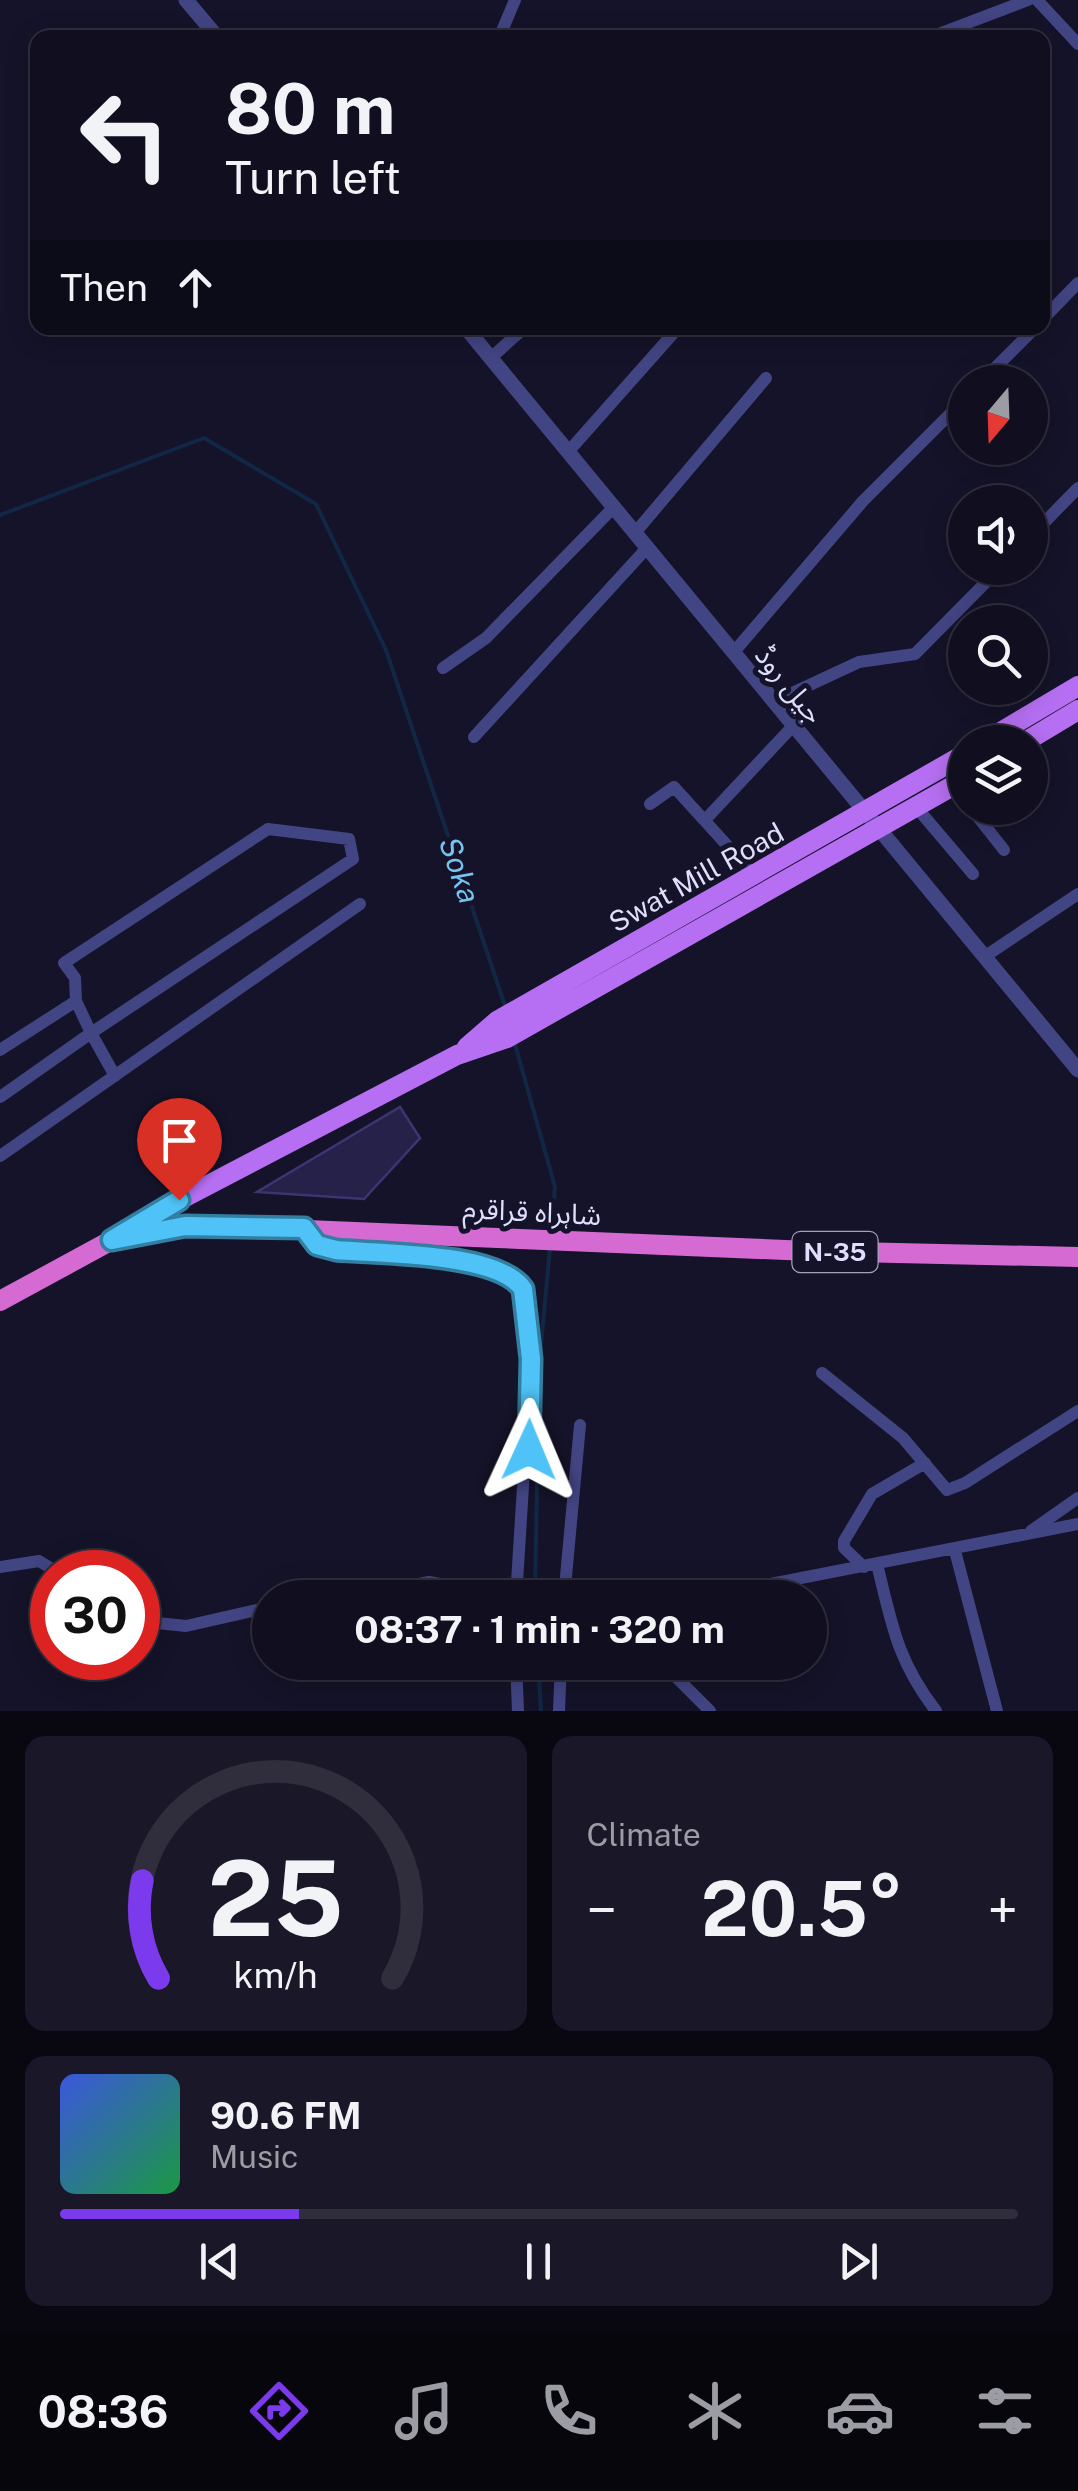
<!DOCTYPE html>
<meta charset="utf-8">
<style>
:root{--surface:#100e1f;--page:#191728;--text:#f1f3f6;--muted:#9c9ca4;--line:#302e3d;--accent:#7c3aed}
body{margin:0;font-family:"Public Sans","Noto Sans Arabic",sans-serif;background:var(--page);color:var(--text);height:100vh;display:flex;flex-direction:column;font-size:38px;white-space:nowrap}
*{box-sizing:border-box;margin:0}
p{font-size:32px;color:var(--muted)}
.icon{flex:none;width:55px;height:55px;fill:none;stroke:currentColor;stroke-width:2;stroke-linecap:round;stroke-linejoin:round}
.map{position:relative;height:1711px;overflow:hidden}
.panel{display:flex;flex-direction:column;gap:25px;padding:25px;background:#090811;flex:1}
.panel>*{flex:none}
.guide{position:absolute;left:30px;top:30px;width:1020px;height:305px;border-radius:20px;box-shadow:0 5px 25px #0003,0 0 0 2px var(--line);background:#100e1f;color:var(--text);overflow:hidden}
.needle{width:65px;rotate:199deg}
.tools{position:absolute;left:948px;top:365px;display:grid;gap:20px}
.tools a{display:grid;place-items:center;width:100px;height:100px;border-radius:50%;background:var(--surface);box-shadow:0 5px 25px #0003,0 0 0 2px var(--line);font-size:50px}
.speed{position:absolute;left:30px;top:1550px;display:flex;gap:20px;font-size:50px;font-weight:700;text-align:center}
.speed>*{display:grid;place-content:center;width:130px;height:130px;border-radius:50%;background:var(--surface);box-shadow:0 5px 25px #0003,0 0 0 2px var(--line);line-height:1}
.speed .limit{border:15px solid #d22;background:#fff;color:#111}
.pin{position:absolute;display:grid;place-items:center;width:85px;height:85px;color:#fff;margin:-102px -42px;border-radius:50% 50% 50% 0;rotate:-45deg;box-shadow:0 0 10px #0007}
.pin .icon{rotate:45deg}
.me{position:absolute;width:110px;margin:-55px;rotate:1deg;stroke-linejoin:round;filter:drop-shadow(0 0 8px #0008)}
.turn{display:flex;align-items:center;gap:35px;height:210px;padding:0 30px;font-size:45px}
.turn .icon{width:130px;height:130px;stroke-width:2.5}
.turn b{display:block;font-size:70px;line-height:85px}
.then{display:flex;align-items:center;height:95px;padding:0 30px;background:#0003;gap:20px;font-size:38px}
.big{font-size:75px;font-weight:700;line-height:1.1}
.panel .tile{flex:1;display:flex;flex-direction:column;justify-content:center;gap:15px;min-width:0;padding:0 35px;border-radius:20px;background:var(--page)}
.panel .dial{align-items:center;gap:0}
.dial svg{height:260px;overflow:visible;fill:none;stroke:var(--line);stroke-width:7;stroke-linecap:round;text-anchor:middle}
.dial text{fill:var(--text);stroke:none}
.song{display:flex;align-items:center;gap:30px}
.cover{width:120px;height:120px;border-radius:15px;background:linear-gradient(135deg,hsl(230 70% 55%),hsl(140 70% 35%))}
.played{height:10px;border-radius:5px;background:linear-gradient(90deg,var(--accent) 25%,var(--line) 25%)}
.keys{display:flex;justify-content:space-around;direction:ltr}
.heat{display:flex;justify-content:space-between;align-items:center;font-size:55px;direction:ltr}
.panel .tiles{flex:1;display:grid;gap:25px;grid-template-columns:1fr 1fr}
.tile:last-child{grid-column:span 2}
.trip{position:absolute;left:252px;top:1580px;width:575px;height:100px;border-radius:50px;background:var(--surface);box-shadow:0 5px 25px #0003,0 0 0 2px var(--line);font-weight:700;line-height:100px;text-align:center}
.tabs{display:flex;height:160px;justify-content:space-around;align-items:center;background:#06060c;color:var(--muted)}
.tabs .icon{width:70px;height:70px}
.tabs .current{color:var(--accent)}
.tabs b{font-size:45px;color:var(--text)}
.map>svg:first-child{display:block}
.lines{fill:none;stroke-linecap:round;stroke-linejoin:round}
.stream{stroke:#102845;stroke-width:4}
.building{fill:#252148;stroke:#3c3572;stroke-width:2.5}
.minor{stroke:#424583;stroke-width:12}
.tertiary{stroke:#424583;stroke-width:15}
.primary{stroke:#b66ff2;stroke-width:20}
.trunk{stroke:#d46ad2;stroke-width:20}
.route-casing{stroke:#337fa1;stroke-width:25}
.route{stroke:#4fc3f7;stroke-width:18}
.labels{text-anchor:middle;dominant-baseline:central;stroke-width:10;stroke-linejoin:round;paint-order:stroke}
.shield{fill:#151329;stroke:#a2a1bd;stroke-width:2.5}
.shield-label{font-size:25px;font-weight:bold;fill:#dfdefc}
.street-label{font-size:28px;fill:#dfdefc;stroke:#151329}
.water-label{font-size:30px;font-style:italic;fill:#75c3f3;stroke:#151329}
</style>
<div class="map">
<svg width="1078" height="1711" viewBox="0 0 1078 1711">
<rect width="100%" height="100%" fill="#151329"/>
<g class="lines">
<path class="stream" d="M0,515L204,438L316,504L386,650L505,1006
M515,1044L555,1187L551,1234
M535,1598L539,1367L550,1248
M538,1662L541,1711"/>
</g>
<path class="building" d="M400,1107L420,1138L364,1199L257,1192Z"/>
<g class="lines">
<path class="minor" d="M1037,0L1078,44
M499,38L515,0
M928,38L1028,0
M1042,320L1078,283
M492,357L524,328
M981,382L1035,328
M568,452L678,328
M634,534L766,378
M1030,537L1078,488
M733,653L863,501L965,399
M443,668L486,638L613,508
M773,702L859,662L915,654L1000,568
M474,737L646,549
M954,786L965,800
M650,804L674,787L755,876
M917,808L973,874
M971,808L1004,850
M705,820L792,727
M984,957L1078,894
M0,1050L76,1001
M0,1097L91,1033L76,1001L75,978L64,963L268,829L349,839L353,859L91,1033L115,1076
M0,1156L360,904
M304,1228L317,1245L336,1250C379,1254 498,1252 523,1289L531,1359L516,1598L429,1582L349,1598
M822,1373L903,1438L947,1490L965,1483L1078,1411
M1031,1531L1078,1498
M955,1551L997,1711
M877,1564C892,1625 897,1660 936,1711
M0,1567L39,1561L57,1572
M864,1567L844,1548V1541L872,1494L925,1463
M564,1598L580,1425
M699,1598L1078,1524
M138,1621L186,1626L270,1607
M516,1662L518,1711
M661,1662L710,1711
M559,1711L561,1662"/>
<path class="tertiary" d="M186,0L218,38
M466,328L1078,1070"/>
<path class="primary" d="M984,742L1078,686
M1025,742L1078,710
M467,1047L497,1021L965,754
M114,1239L145,1218L457,1055L507,1038L965,779"/>
<path class="trunk" d="M0,1301L112,1240L185,1225L809,1251L1078,1257"/>
</g>
<g class="lines">
<g class="route-casing">
<path id="route" d="M179,1200L112,1240L185,1226L304,1228L317,1245L336,1250C379,1254 498,1252 523,1289L531,1359L529,1450"/>
</g>
<use href="#route" class="route"/>
</g>
<g class="labels">
<rect class="shield" x="792.5" y="1232" width="85" height="40" rx="8"/>
<g class="shield-label">
<text x="835" y="1252">N-35</text>
</g>
<g class="street-label">
<text transform="translate(790 684) rotate(51)">جیل روڈ</text>
<text transform="translate(696 877) rotate(-29)">Swat Mill Road</text>
<text transform="translate(532 1211) rotate(3)">شاہراہ قراقرم</text>
</g>
<g class="water-label">
<text transform="translate(460 870) rotate(71)">Soka</text>
</g>
</g>
</svg>
<div class="tools">
<a><svg class="needle" viewBox="-14 -14 28 28"><path d="M0-13l5 13h-10z" fill="#e53935"/><path d="M0 13l5-13h-10z" fill="#9c9ca4"/></svg></a>
<a><svg class="icon" aria-label="sound" viewBox="0 0 24 24"><path d="M4 9h4l5-4v14l-5-4H4zM17 9q2 3 0 6"/></svg></a>
<a><svg class="icon" aria-label="search" viewBox="0 0 24 24"><circle cx="10" cy="10" r="6"/><path d="M15 15l6 6"/></svg></a>
<a><svg class="icon" aria-label="layers" viewBox="0 0 24 24"><path d="M12 4l9 5-9 5-9-5zM3 14l9 5 9-5"/></svg></a>
</div>
<div class="speed"><div class="limit">30</div></div>
<div class="pin" style="left:179px;top:1200px;background:#d93025"><svg class="icon" aria-label="arrive" viewBox="0 0 24 24"><path d="M6 21V4h12l-3 4 3 4H6"/></svg></div>
<svg class="me" style="left:529px;top:1450px" viewBox="-20 -20 40 40"><path d="M0-17L14 15 0 8-14 15z" fill="#4fc3f7" stroke="#fff" stroke-width="4"/></svg>
<div class="trip">08:37 · 1 min · 320 m</div>
<div class="guide">
<div class="turn"><svg class="icon" aria-label="left" viewBox="0 0 24 24"><path d="M17 20v-9H6M10 6l-5 5 5 5"/></svg><div><b>80 m</b>Turn left</div></div>
<div class="then">Then<svg class="icon" aria-label="ahead" viewBox="0 0 24 24"><path d="M12 20V5M6 11l6-6 6 6"/></svg></div>
</div>
</div>
<section class="panel">
<div class="tiles">
<div class="tile dial"><svg viewBox="0 0 100 80">
<path d="M14 69A42 42 0 1 1 86 69"/>
<path d="M14 69A42 42 0 0 1 9 39" stroke="#7c3aed"/>
<text x="50" y="56" font-size="32" font-weight="700">25</text>
<text x="50" y="72" font-size="11">km/h</text>
</svg></div>
<div class="tile"><p>Climate</p>
<div class="heat"><a>−</a><b class="big">20.5°</b><a>+</a></div>
</div>
<div class="tile">
<div class="song"><i class="cover"></i><div><b>90.6 FM</b><p>Music</p></div></div>
<div class="played"></div>
<div class="keys"><svg class="icon" aria-label="previous" viewBox="0 0 24 24"><path d="M18 5L8 12l10 7zM5 5v14"/></svg><svg class="icon" aria-label="pause" viewBox="0 0 24 24"><path d="M8 5v14M16 5v14"/></svg><svg class="icon" aria-label="next" viewBox="0 0 24 24"><path d="M6 5l10 7-10 7zM19 5v14"/></svg></div>
</div>
</div>
</section>
<nav class="tabs">
<b>08:36</b>
<svg class="icon current" aria-label="directions" viewBox="0 0 24 24"><path d="M12 3l9 9-9 9-9-9zM9 14v-3h6M13 9l2 2-2 2"/></svg>
<svg class="icon" aria-label="music" viewBox="0 0 24 24"><path d="M9 18V5l10-2v13"/><circle cx="6" cy="18" r="3"/><circle cx="16" cy="16" r="3"/></svg>
<svg class="icon" aria-label="phone" viewBox="0 0 24 24"><path d="M5 4h4l2 5-3 2q2 4 5 5l2-3 5 2v4C11 20 4 13 5 4z"/></svg>
<svg class="icon" aria-label="climate" viewBox="0 0 24 24"><path d="M12 3v18M4 7l16 10M4 17L20 7"/></svg>
<svg class="icon" aria-label="car" viewBox="0 0 24 24"><path d="M5 17H2v-5l4-1 3-4h7l3 4 3 1v5h-3M9 17h6M6 11h13"/><circle cx="7" cy="17" r="2"/><circle cx="17" cy="17" r="2"/></svg>
<svg class="icon" aria-label="filters" viewBox="0 0 24 24"><path d="M4 7h16M4 17h16"/><circle cx="9" cy="7" r="2"/><circle cx="15" cy="17" r="2"/></svg>
</nav>
